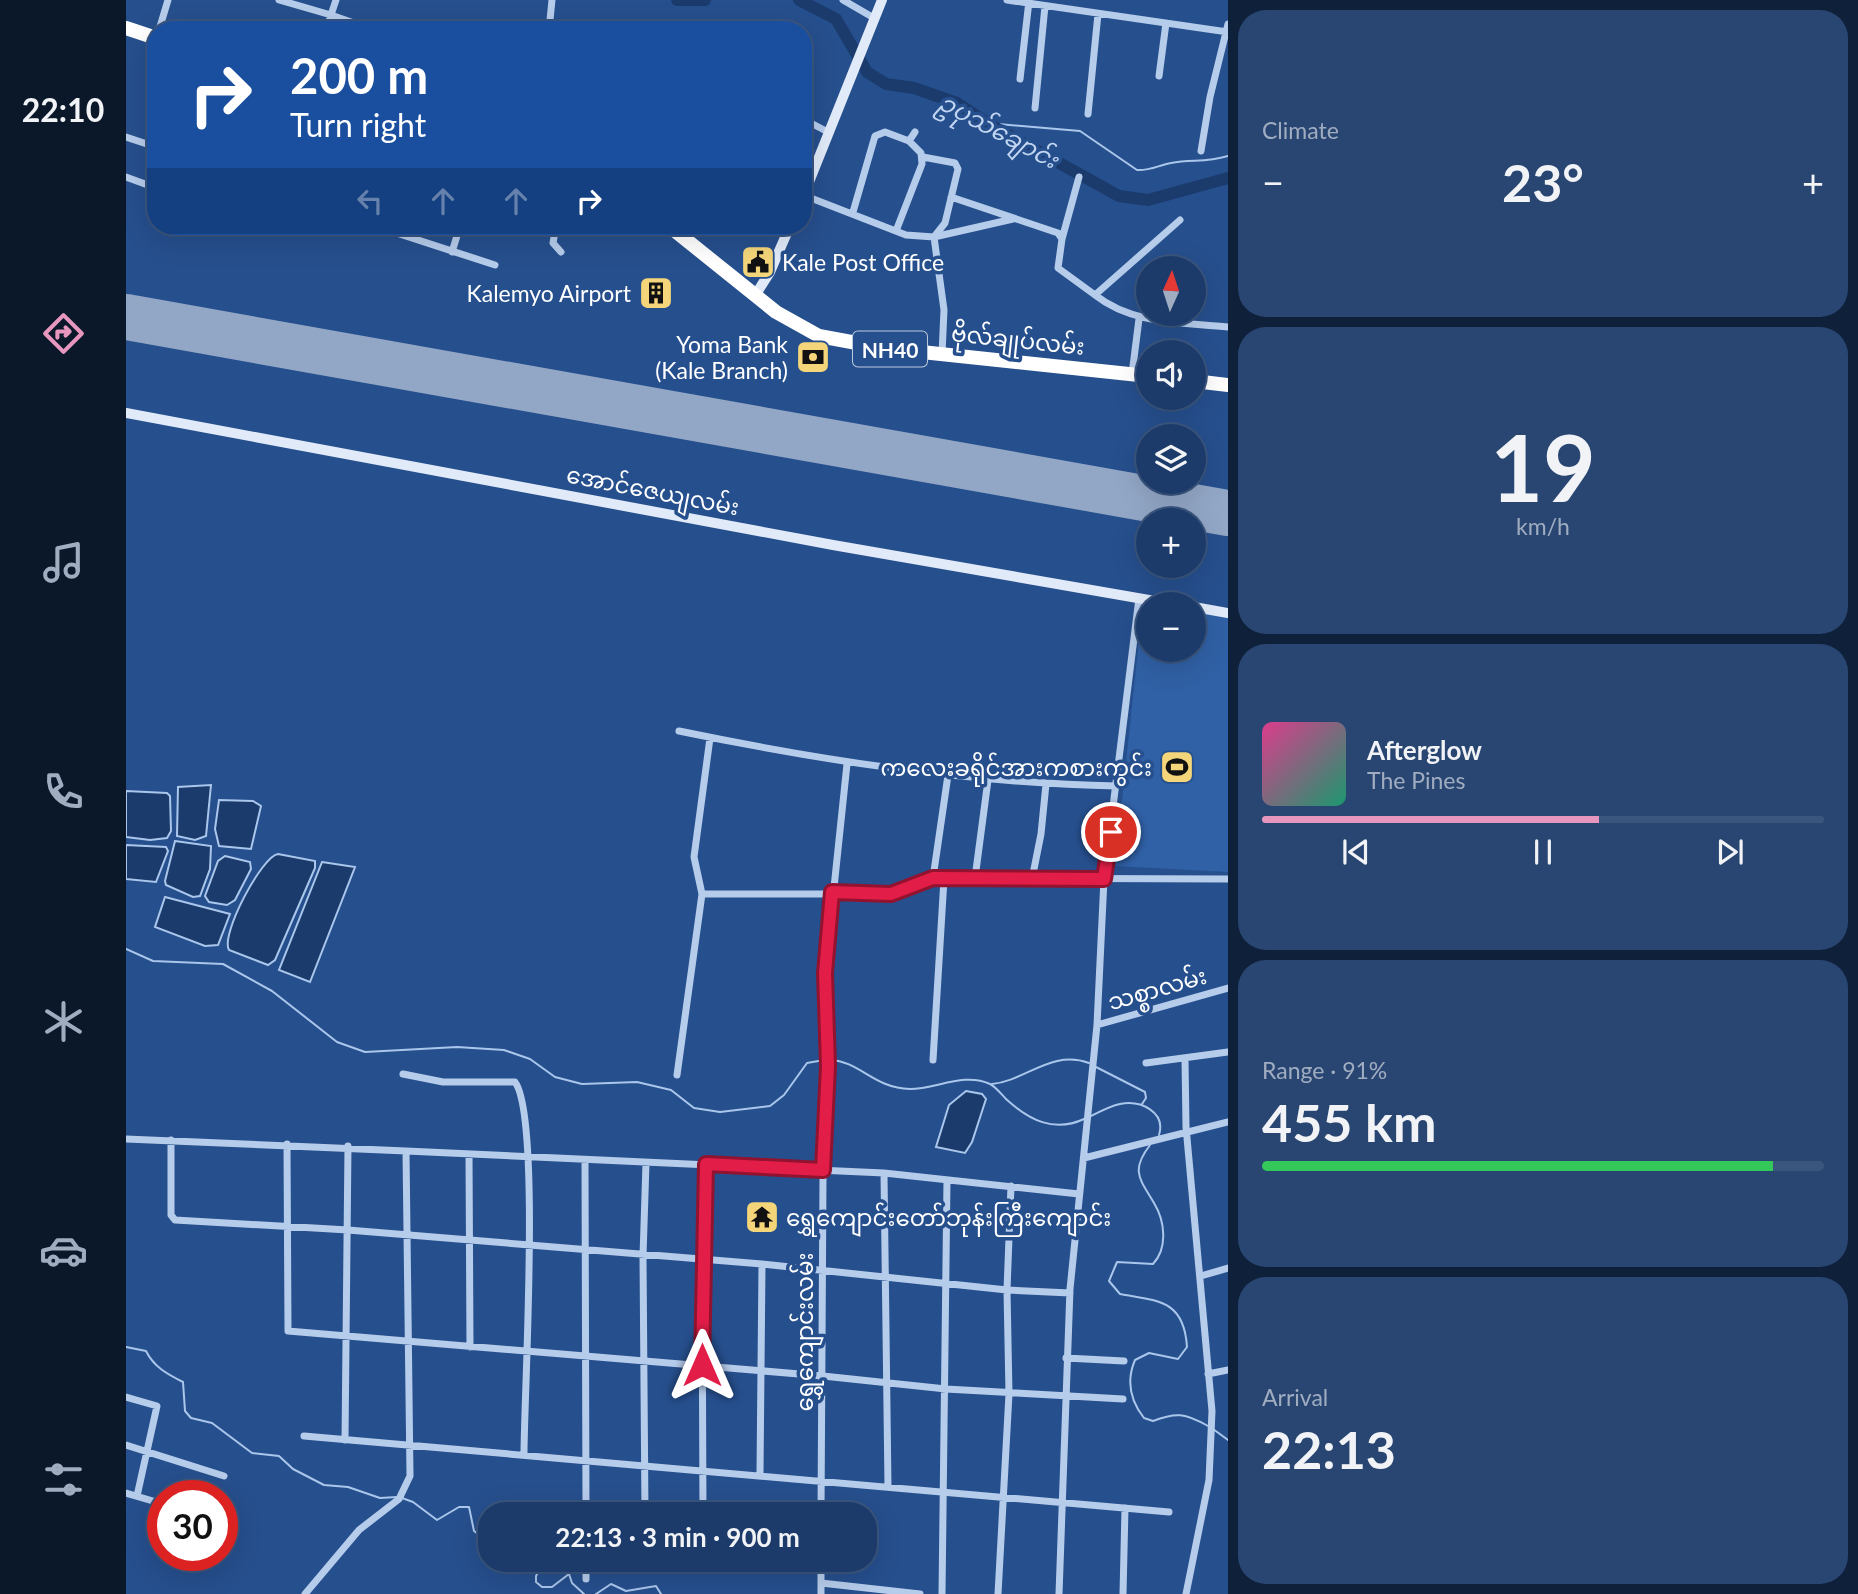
<!DOCTYPE html>
<meta charset="utf-8">
<style>
:root{--surface:#1c3b6a;--page:#294672;--text:#f1f3f6;--muted:#a0adc1;--line:#3a557e;--accent:#e797bd}
body{margin:0;font-family:Lato,"Noto Sans Myanmar",sans-serif;background:var(--page);color:var(--text);height:100vh;display:flex;flex-direction:column;font-size:26px;white-space:nowrap}
*{box-sizing:border-box;margin:0}
p{font-size:23px;color:var(--muted)}
.icon{flex:none;width:38px;height:38px;fill:none;stroke:currentColor;stroke-width:2;stroke-linecap:round;stroke-linejoin:round}
.map{position:relative;flex:1;overflow:hidden}
.sheet{display:flex;flex-direction:column;gap:10px;padding:10px;background:#0f203a;width:630px}
.sheet>*{flex:none}
.top-card{position:absolute;left:21px;top:21px;width:665px;height:214px;border-radius:28px;box-shadow:0 7px 28px #0002,0 0 0 2px var(--line);background:#1a4fa0;color:#fff;overflow:hidden}
.needle{width:46px;rotate:3deg}
.buttons{position:absolute;left:1010px;top:256px;display:grid;gap:14px}
.buttons a{display:grid;place-items:center;width:70px;height:70px;border-radius:50%;background:var(--surface);box-shadow:0 7px 28px #0002,0 0 0 2px var(--line);font-size:35px}
.speed{position:absolute;left:21px;top:1480px;display:flex;gap:14px;font-size:35px;font-weight:700;text-align:center}
.speed>*{display:grid;place-content:center;width:91px;height:91px;border-radius:50%;background:var(--surface);box-shadow:0 7px 28px #0002,0 0 0 2px var(--line);line-height:1}
.speed .limit{border:10px solid #d22;background:#fff;color:#111}
.pin{position:absolute;display:grid;place-items:center;width:60px;height:60px;color:#fff;margin:-30px;border:4px solid #fff;border-radius:50%;box-shadow:0 2px 7px #0007}
.me{position:absolute;width:77px;margin:-38px;rotate:0deg;stroke-linejoin:round;filter:drop-shadow(0 0 5px #0008)}
.turn{display:flex;align-items:center;gap:24px;height:147px;padding:0 28px;font-size:32px}
.turn .icon{width:91px;height:91px;stroke-width:2.5}
.turn b{display:block;font-size:49px;line-height:60px}
.lanes{display:flex;align-items:center;height:66px;padding:0 28px;background:#0003;justify-content:center;gap:35px;direction:ltr}
.lanes .off{opacity:.35}
.big{font-size:52px;font-weight:700;line-height:1.1}
.sheet .card{flex:1;display:flex;flex-direction:column;justify-content:center;gap:10px;min-width:0;padding:0 24px;border-radius:28px;background:var(--page)}
.sheet .dial{align-items:center;gap:0}
.dial b{font-size:91px;line-height:1}
.song{display:flex;align-items:center;gap:21px}
.cover{width:84px;height:84px;border-radius:10px;background:linear-gradient(135deg,hsl(330 70% 55%),hsl(160 70% 35%))}
.played{height:7px;border-radius:4px;background:linear-gradient(90deg,var(--accent) 60%,var(--line) 60%)}
.keys{display:flex;justify-content:space-around;direction:ltr}
.heat{display:flex;justify-content:space-between;align-items:center;font-size:38px;direction:ltr}
.charge{height:10px;border-radius:5px;background:linear-gradient(90deg,#34c759 91%,var(--line) 0)}
.trip{position:absolute;left:352px;top:1502px;width:399px;height:70px;border-radius:28px;background:var(--surface);box-shadow:0 7px 28px #0002,0 0 0 2px var(--line);font-weight:700;line-height:70px;text-align:center}
main{display:flex;flex:1;min-height:0}
.dock{display:flex;flex-direction:column;width:126px;justify-content:space-around;align-items:center;background:#0b182a;color:var(--muted)}
.dock .icon{width:49px;height:49px}
.dock .selected{color:var(--accent)}
.dock b{font-size:32px;color:var(--text)}
.map>svg:first-child{display:block}
.green{fill:#3060a5}
.water{fill:#1b3b6d;stroke:#aac6eb;stroke-width:2}
.lines{fill:none;stroke-linecap:round;stroke-linejoin:round}
.stream{stroke:#aac6eb;stroke-width:2}
.river{stroke:#1b3b6d;stroke-width:12}
.runway{stroke:#92a7c6;stroke-width:46}
.street{stroke:#b6cceb;stroke-width:7}
.secondary{stroke:#e0eaf9;stroke-width:10}
.highway{stroke:#fff;stroke-width:14}
.route-casing{stroke:#92132f;stroke-width:18}
.route{stroke:#e11d48;stroke-width:12}
.labels{text-anchor:middle;dominant-baseline:central;stroke-width:7;stroke-linejoin:round;paint-order:stroke}
.shield{fill:#264f8d;stroke:#becadd;stroke-width:2}
.shield-label{font-size:21px;font-weight:bold;fill:#fff}
.poi-label{font-size:23px;fill:#fff;stroke:#264f8d;text-anchor:end}
.street-label{font-size:23px;fill:#fff;stroke:#264f8d}
.water-label{font-size:24px;font-style:italic;fill:#c2d6f2;stroke:#264f8d}
</style>
<main>
<nav class="dock">
<b>22:10</b>
<svg class="icon selected" aria-label="directions" viewBox="0 0 24 24"><path d="M12 3l9 9-9 9-9-9zM9 14v-3h6M13 9l2 2-2 2"/></svg>
<svg class="icon" aria-label="music" viewBox="0 0 24 24"><path d="M9 18V5l10-2v13"/><circle cx="6" cy="18" r="3"/><circle cx="16" cy="16" r="3"/></svg>
<svg class="icon" aria-label="phone" viewBox="0 0 24 24"><path d="M5 4h4l2 5-3 2q2 4 5 5l2-3 5 2v4C11 20 4 13 5 4z"/></svg>
<svg class="icon" aria-label="climate" viewBox="0 0 24 24"><path d="M12 3v18M4 7l16 10M4 17L20 7"/></svg>
<svg class="icon" aria-label="car" viewBox="0 0 24 24"><path d="M5 17H2v-5l4-1 3-4h7l3 4 3 1v5h-3M9 17h6M6 11h13"/><circle cx="7" cy="17" r="2"/><circle cx="17" cy="17" r="2"/></svg>
<svg class="icon" aria-label="filters" viewBox="0 0 24 24"><path d="M4 7h16M4 17h16"/><circle cx="9" cy="7" r="2"/><circle cx="15" cy="17" r="2"/></svg>
</nav>
<div class="map">
<svg width="1102" height="1594" viewBox="0 0 1102 1594">
<rect width="100%" height="100%" fill="#264f8d"/>
<path class="green" d="M1017,603L1022,604V649H1068V611L1102,617V872L989,866Z"/>
<path class="water" d="M85,785L80,836L69,840L51,836L52,787Z
M0,791L41,793L44,796L45,831L41,838L24,840L0,837Z
M93,800L127,801L135,806L125,849L93,846L89,829Z
M49,841L85,846L84,869L74,896L67,897L40,885L39,881Z
M0,845L40,847L42,851L30,882L0,879Z
M152,854L189,861V868L149,960L142,965L103,950C94,935 136,856 152,854Z
M99,856L124,862L125,869L109,900L101,905L83,902L79,896L92,861Z
M196,862L229,867L184,982L153,970Z
M39,897L104,914L92,945L79,946L29,927Z
M840,1091L856,1094L860,1099L846,1142L839,1153L810,1147L823,1105Z"/>
<g class="lines">
<path class="stream" d="M861,123L954,131L1011,170C1024,171 1033,165 1045,163C1066,159 1079,163 1102,156
M0,949L27,961L97,964L146,991L211,1042L239,1052L331,1047L378,1050L404,1059L429,1077L456,1084L511,1082L545,1090L568,1108L594,1112L644,1106L658,1095L681,1063L698,1060
M704,1060C734,1061 747,1088 784,1089C810,1089 838,1072 864,1084C870,1087 876,1095 880,1099C903,1120 928,1133 958,1119
M968,1066L1019,1092L1020,1098L1016,1104
M866,1084C899,1081 926,1049 963,1063
M963,1117C973,1112 984,1106 994,1104C1015,1100 1040,1112 1033,1135
M1024,1145C1004,1171 1014,1179 1028,1203C1039,1221 1042,1248 1027,1264L991,1262L983,1281L994,1294C1031,1301 1058,1299 1061,1347L1052,1359L1023,1353L1009,1360C1000,1381 1004,1400 1018,1418L1027,1421C1050,1412 1059,1413 1082,1426
M0,1347L20,1351C28,1367 41,1374 57,1382L59,1411L65,1418L86,1423L126,1453L153,1456L167,1469L198,1485L222,1487L254,1498L271,1497
M1087,1429L1102,1440
M276,1498L287,1502L311,1520L333,1507H343L348,1531L364,1543
M420,1559L410,1576V1582L416,1587H426L443,1574L446,1583L458,1594
M470,1594L485,1584L500,1591L530,1586L535,1594"/>
<path class="river" d="M551,0H579
M673,0L710,19L741,72L760,84L788,88L831,103L861,123L993,196L1022,200L1102,178"/>
<path class="runway" d="M0,317L1102,513"/>
<path class="street" d="M153,0L205,15L210,0
M717,0L748,18
M881,0L1102,32
M33,30L42,0
M200,30L205,15L248,30
M423,30L426,0
M1033,76L1040,23
M894,79L903,1
M909,108L919,6
M962,114L972,14
M677,119L702,132
M0,137L30,147
M1075,151L1084,97L1102,24
M0,177L30,188
M677,195L780,235L808,237L819,223L832,169L829,163L797,157
M825,197L932,233L936,239L932,268L969,295L1054,220
M727,212L749,136L759,132L783,141
M249,226L369,265
M430,226L427,243L435,252
M770,231L796,164L795,153L783,141L789,132
M936,239L953,177
M326,252L334,226
M969,295C1007,325 1056,322 1102,327
M816,354L818,310L808,237L887,219
M1006,374L1013,319
M553,731C698,761 843,783 991,786
M807,878L822,775
M849,878L862,780
M906,879L915,834L920,784
M576,894H765L807,878L1102,879
M971,1025L1102,988
M1059,1059L1060,1127L1086,1411L1083,1480L1060,1594
M807,1060L818,879
M1020,1063L1102,1052
M277,1074L317,1082H389C415,1117 398,1394 398,1454
M551,1075L576,894L568,857L584,738
M0,1139L280,1151
M45,1140V1215L49,1220L222,1230L636,1264L881,1290L944,1293
M161,1144L162,1331L697,1376L820,1389L997,1399
M343,1154L344,1347
M958,1158L1102,1122
M459,1161L460,1514
M758,1173L762,1487
M1075,1276L1102,1268
M940,1358L998,1361
M1082,1374L1102,1370
M0,1397L31,1406L11,1496
M178,1436L1043,1512
M219,1440L222,1146
M0,1445L98,1476
M634,1474L636,1264
M0,1493L37,1504
M519,1514L517,1256L520,1163
M577,1514L576,1265L580,1164
M695,1514L697,1177L702,1066L699,973L721,764
M460,1559V1579
M695,1583L794,1594
M179,1594L233,1530L273,1499L284,1476L280,1151L758,1173L953,1194
M695,1594V1559
M816,1594L821,1180
M872,1594L883,1394L881,1290L885,1186
M933,1594L944,1289L971,1025L978,879L1013,598
M997,1594L999,1508"/>
<path class="secondary" d="M677,197L756,0
M630,294L644,272L664,226
M0,413L707,545L1046,604
M1068,607L1102,613"/>
<path class="highway" d="M0,28L30,38
M543,226L650,312L693,336L758,348L1022,376
M1068,381L1102,385"/>
</g>
<g class="lines">
<g class="route-casing">
<path id="route" d="M576,1365L580,1164L697,1170L702,1066L699,973L706,892L765,894L807,878L978,879L985,832"/>
</g>
<use href="#route" class="route"/>
</g>
<defs>
<g id="civic-square" transform="scale(1.75)"><rect x="-9" y="-9" width="18" height="18" rx="4" fill="#f4d57a" stroke="#264f8d"/><path d="M-.6-6.5H3V-4.5H.6V-3L4-1V1h2V6H-6V1h2V-1L-.6-3ZM-1.2 2.5V6h2.4V2.5Z" fill="#111"/></g>
<g id="building-square" transform="scale(1.75)"><rect x="-9" y="-9" width="18" height="18" rx="4" fill="#f4d57a" stroke="#264f8d"/><path d="M-4-6H4V6H1V3H-1V6H-4ZM-2.5-4.3h1.7v1.8h-1.7ZM.8-4.3h1.7v1.8H.8ZM-2.5-1h1.7V.8h-1.7ZM.8-1h1.7V.8H.8Z" fill="#111"/></g>
<g id="bank-square" transform="scale(1.75)"><rect x="-9" y="-9" width="18" height="18" rx="4" fill="#f4d57a" stroke="#264f8d"/><path d="M-6-4H6V4H-6ZM0-2.3a2.3 2.3 0 1 0 0 4.6a2.3 2.3 0 1 0 0-4.6Z" fill="#111"/></g>
<g id="stadium-square" transform="scale(1.75)"><rect x="-9" y="-9" width="18" height="18" rx="4" fill="#f4d57a" stroke="#264f8d"/><path d="M0-5a6.5 5 0 1 0 0 10a6.5 5 0 1 0 0-10ZM-3.5-1.8h7v3.6h-7Z" fill="#111"/></g>
<g id="temple-square" transform="scale(1.75)"><rect x="-9" y="-9" width="18" height="18" rx="4" fill="#f4d57a" stroke="#264f8d"/><path d="M0-6L5-2H3V0L6.5 2.5H4V6H1.5V3h-3V6H-4V2.5H-6.5L-3 0V-2H-5Z" fill="#111"/></g>
</defs>
<g fill-rule="evenodd">
<use href="#civic-square" x="632" y="262"/>
<use href="#building-square" x="530" y="293"/>
<use href="#bank-square" x="687" y="357"/>
<use href="#stadium-square" x="1051" y="767"/>
<use href="#temple-square" x="636" y="1217"/>
</g>
<g class="labels">
<rect class="shield" x="727" y="331.5" width="74" height="35" rx="5"/>
<g class="shield-label">
<text x="764" y="349">NH40</text>
</g>
<g class="poi-label">
<text x="656" y="262" text-anchor="start">Kale Post Office</text>
<text x="505" y="293">Kalemyo Airport</text>
<text x="662" y="344">Yoma Bank<tspan x="662" dy="26">(Kale Branch)</tspan></text>
<text x="1026" y="767">ကလေးခရိုင်အားကစားကွင်း</text>
<text x="660" y="1217" text-anchor="start">ရွှေကျောင်းတော်ဘုန်းကြီးကျောင်း</text>
</g>
<g class="street-label">
<text transform="translate(892 339) rotate(6)">ဗိုလ်ချုပ်လမ်း</text>
<text transform="translate(527 490) rotate(11)">အောင်ဇေယျလမ်း</text>
<text transform="translate(1031 988) rotate(-16)">သစ္စာလမ်း</text>
<text transform="translate(678 1332) rotate(-90)">ရွှေကျောင်းလမ်း</text>
</g>
<g class="water-label">
<text transform="translate(873 130) rotate(28)">ဥပုသ်ချောင်း</text>
</g>
</g>
</svg>
<div class="buttons">
<a><svg class="needle" viewBox="-14 -14 28 28"><path d="M0-13l5 13h-10z" fill="#e53935"/><path d="M0 13l5-13h-10z" fill="#a0adc1"/></svg></a>
<a><svg class="icon" aria-label="sound" viewBox="0 0 24 24"><path d="M4 9h4l5-4v14l-5-4H4zM17 9q2 3 0 6"/></svg></a>
<a><svg class="icon" aria-label="layers" viewBox="0 0 24 24"><path d="M12 4l9 5-9 5-9-5zM3 14l9 5 9-5"/></svg></a>
<a>+</a>
<a>−</a>
</div>
<div class="speed"><div class="limit">30</div></div>
<div class="pin" style="left:985px;top:832px;background:#d93025"><svg class="icon" aria-label="arrive" viewBox="0 0 24 24"><path d="M6 21V4h12l-3 4 3 4H6"/></svg></div>
<svg class="me" style="left:576px;top:1365px" viewBox="-20 -20 40 40"><path d="M0-17L14 15 0 8-14 15z" fill="#e11d48" stroke="#fff" stroke-width="4"/></svg>
<div class="trip">22:13 · 3 min · 900 m</div>
<div class="top-card">
<div class="turn"><svg class="icon" aria-label="right" viewBox="0 0 24 24"><path d="M7 20v-9h11M14 6l5 5-5 5"/></svg><div><b>200 m</b>Turn right</div></div>
<div class="lanes"><svg class="icon off" aria-label="left" viewBox="0 0 24 24"><path d="M17 20v-9H6M10 6l-5 5 5 5"/></svg><svg class="icon off" aria-label="ahead" viewBox="0 0 24 24"><path d="M12 20V5M6 11l6-6 6 6"/></svg><svg class="icon off" aria-label="ahead" viewBox="0 0 24 24"><path d="M12 20V5M6 11l6-6 6 6"/></svg><svg class="icon" aria-label="right" viewBox="0 0 24 24"><path d="M7 20v-9h11M14 6l5 5-5 5"/></svg></div>
</div>
</div>
<section class="sheet">
<div class="card"><p>Climate</p>
<div class="heat"><a>−</a><b class="big">23°</b><a>+</a></div>
</div>
<div class="card dial"><b>19</b><p>km/h</p></div>
<div class="card">
<div class="song"><i class="cover"></i><div><b>Afterglow</b><p>The Pines</p></div></div>
<div class="played"></div>
<div class="keys"><svg class="icon" aria-label="previous" viewBox="0 0 24 24"><path d="M18 5L8 12l10 7zM5 5v14"/></svg><svg class="icon" aria-label="pause" viewBox="0 0 24 24"><path d="M8 5v14M16 5v14"/></svg><svg class="icon" aria-label="next" viewBox="0 0 24 24"><path d="M6 5l10 7-10 7zM19 5v14"/></svg></div>
</div>
<div class="card"><p>Range · 91%</p><b class="big">455 km</b><div class="charge"></div></div>
<div class="card"><p>Arrival</p><b class="big">22:13</b></div>
</section>
</main>
